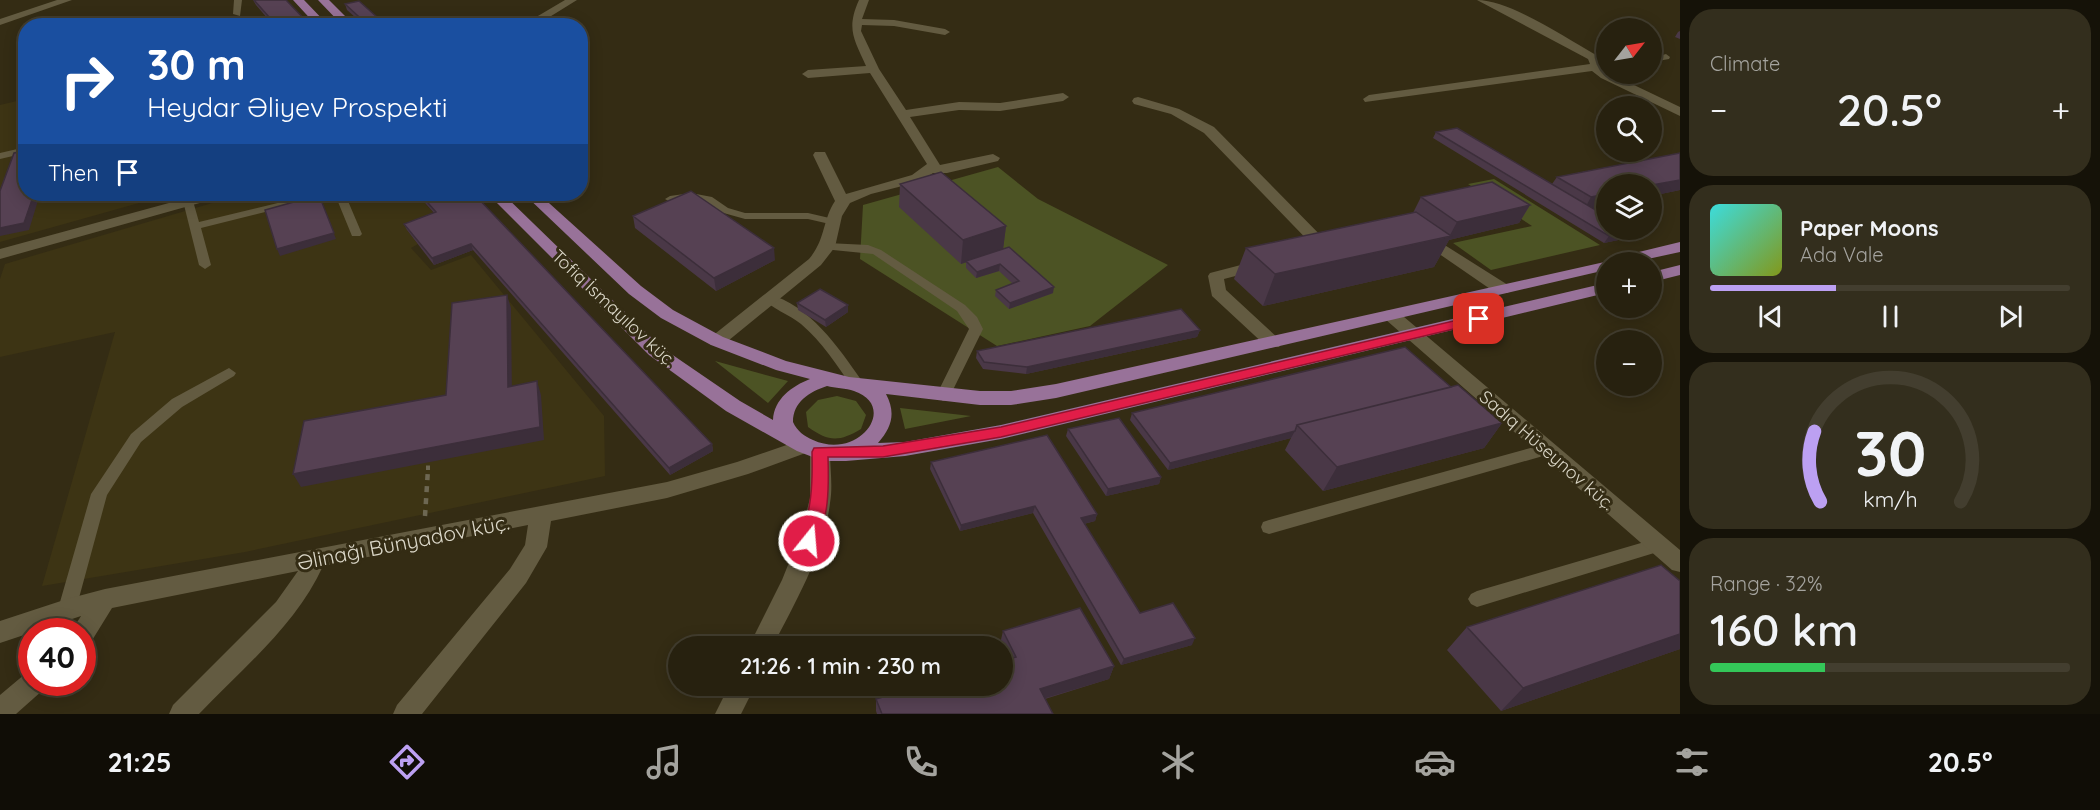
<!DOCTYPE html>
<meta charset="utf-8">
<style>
:root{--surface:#27210f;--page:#332e1d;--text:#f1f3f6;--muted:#a4a39e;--line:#433e2f;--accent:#bca0f2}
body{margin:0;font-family:Quicksand,sans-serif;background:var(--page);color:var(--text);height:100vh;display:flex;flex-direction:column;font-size:22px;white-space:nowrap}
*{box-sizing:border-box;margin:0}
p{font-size:20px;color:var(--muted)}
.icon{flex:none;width:33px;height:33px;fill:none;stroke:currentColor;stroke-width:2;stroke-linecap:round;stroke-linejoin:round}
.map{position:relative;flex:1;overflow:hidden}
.drawer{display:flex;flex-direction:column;gap:9px;padding:9px;background:#151208;width:420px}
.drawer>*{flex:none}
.guide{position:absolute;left:18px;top:18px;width:570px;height:183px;border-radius:24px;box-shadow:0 3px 15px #0003,0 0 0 2px var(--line);background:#1a4fa0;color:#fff;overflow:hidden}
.needle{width:39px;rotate:59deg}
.buttons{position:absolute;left:1596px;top:18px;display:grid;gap:12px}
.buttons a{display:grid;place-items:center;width:66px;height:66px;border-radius:50%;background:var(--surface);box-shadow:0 3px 15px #0003,0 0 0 2px var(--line);font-size:30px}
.speed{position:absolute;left:18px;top:618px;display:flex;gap:12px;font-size:30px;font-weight:700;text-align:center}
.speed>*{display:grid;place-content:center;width:78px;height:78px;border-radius:50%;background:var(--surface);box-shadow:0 3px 15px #0003,0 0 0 2px var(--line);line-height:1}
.speed .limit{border:9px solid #d22;background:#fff;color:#111}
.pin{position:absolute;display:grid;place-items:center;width:51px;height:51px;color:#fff;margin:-26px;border-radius:12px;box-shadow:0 3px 9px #0006}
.me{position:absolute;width:66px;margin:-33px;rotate:17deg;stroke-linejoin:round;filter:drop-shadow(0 0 4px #0008)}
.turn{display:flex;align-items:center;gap:21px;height:126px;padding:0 30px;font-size:27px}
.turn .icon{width:78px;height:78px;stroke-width:2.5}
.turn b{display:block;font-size:42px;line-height:51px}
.then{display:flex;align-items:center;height:57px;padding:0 30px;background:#0003;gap:12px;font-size:22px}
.big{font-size:45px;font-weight:600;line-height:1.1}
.drawer .card{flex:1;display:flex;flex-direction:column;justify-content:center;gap:9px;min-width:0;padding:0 21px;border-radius:24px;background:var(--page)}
.drawer .dial{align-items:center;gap:0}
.dial svg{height:156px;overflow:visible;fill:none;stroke:var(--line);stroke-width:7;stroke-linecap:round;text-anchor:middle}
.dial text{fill:var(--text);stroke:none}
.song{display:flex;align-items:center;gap:18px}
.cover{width:72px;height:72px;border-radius:9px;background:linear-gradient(135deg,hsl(180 70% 55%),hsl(70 70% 35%))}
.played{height:6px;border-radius:3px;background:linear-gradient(90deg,var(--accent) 35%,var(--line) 35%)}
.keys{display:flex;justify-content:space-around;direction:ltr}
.heat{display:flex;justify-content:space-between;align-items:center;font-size:33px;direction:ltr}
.charge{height:9px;border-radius:4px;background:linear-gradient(90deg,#34c759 32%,var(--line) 0)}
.trip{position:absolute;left:668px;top:636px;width:345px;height:60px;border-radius:30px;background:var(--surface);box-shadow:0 3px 15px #0003,0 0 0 2px var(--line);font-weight:600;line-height:60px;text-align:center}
.dock{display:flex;height:96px;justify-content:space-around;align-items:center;background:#100d06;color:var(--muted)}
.dock .icon{width:42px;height:42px}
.dock .on{color:var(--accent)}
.dock b{font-size:27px;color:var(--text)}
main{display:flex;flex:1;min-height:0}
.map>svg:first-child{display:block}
.built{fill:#3d3414}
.green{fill:#4c5324}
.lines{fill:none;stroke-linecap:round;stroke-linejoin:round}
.path-far1{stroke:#6d6752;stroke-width:4;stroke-dasharray:4.5 4.5;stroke-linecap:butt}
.path{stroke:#6d6752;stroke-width:4.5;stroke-dasharray:6 6;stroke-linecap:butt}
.lane{fill:#635b41;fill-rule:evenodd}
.street{fill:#635b41;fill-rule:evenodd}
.secondary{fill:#635b41;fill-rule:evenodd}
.primary{fill:#987299;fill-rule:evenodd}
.wall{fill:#4a3847}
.shaded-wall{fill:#3c2e3a}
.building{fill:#564153;stroke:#3c2e3a;stroke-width:1.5}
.route{fill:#e11d48;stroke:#92132f;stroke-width:1.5}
.labels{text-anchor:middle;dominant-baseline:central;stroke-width:6;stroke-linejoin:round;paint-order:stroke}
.street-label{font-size:18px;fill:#dbd7c8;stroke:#342c14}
.near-street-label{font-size:21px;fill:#dbd7c8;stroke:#342c14}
</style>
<main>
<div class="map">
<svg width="1680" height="714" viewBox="0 0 1680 714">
<rect width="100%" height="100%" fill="#342c14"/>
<path class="built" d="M25,99L26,194H171L0,242V105Z
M243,194H417L439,219L407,230L418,244L411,248L431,270L471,255L604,416L605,476L245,552L42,586L115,332L0,357V279L5,264Z"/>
<path class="green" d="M998,167L1038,199L1168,265L1090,326L997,346L860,259L863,205Z
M1494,179L1600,245L1491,270L1453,243L1532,226L1468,184Z
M715,361L788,381L768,403Z
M837,396L856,401L866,415L861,429C839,442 829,442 808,427L806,412L818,400Z
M900,408L971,416L905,429Z"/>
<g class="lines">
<path class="path-far1" d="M428,470V463"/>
<path class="path" d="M425,516L428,469"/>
<path class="lane" d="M234,0H242L240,16L233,14Z
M1666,54L1670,57L1669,59L1652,62V58Z
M1594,64L1606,65V71L1591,69L1590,67Z
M26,147V153L0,159V153Z
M691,193L712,197L728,208L745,213H808L838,220L840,222L834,225L808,219H745L720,212L705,202L691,199L670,202L665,199L670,196Z
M315,194H345L362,234L360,236H352L336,197L330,196L201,228L211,265L205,269L199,265L183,201L184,199H192L193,201L199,222Z
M827,243L868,245L881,250L965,305L977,317L983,329L948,400L943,401L936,396L969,329L957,311L873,254L823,249L821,247Z
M768,294C810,305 838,347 862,381L864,384L862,387H852C837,365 822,342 801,324C790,315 771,308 762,298L764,295Z
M229,368L236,373L234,376L182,407L141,442L107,495L76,609L73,614L67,617L61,614L58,609L91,494L131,434L172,399Z
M1545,444L1550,446L1553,450L1550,454L1269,534L1263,532L1261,527L1263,522L1269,520Z
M1658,538L1664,540L1666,545L1664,550L1477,607L1471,604L1468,599L1471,594L1477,591Z"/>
<path class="street" d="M57,0H72L0,25V19Z
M565,0H577L535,26H521Z
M859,0H869L862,19L894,20L945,29L950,32L945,35L894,26L862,25L861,31L879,69L906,110L959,102L1000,103L1063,93L1069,97L1063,101L1000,111L959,110L910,117L940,165L993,154L1000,158L998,161L947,173H933L922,181L871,194L850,203L842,216L835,247L821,265L723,345H711L708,341L711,337L809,259C826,239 822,221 835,201L813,155L815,152H825L846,194L912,175L927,164L870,73L808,78L802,74L808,70L866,66C854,39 846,29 859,0Z
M1477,0C1510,0 1566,38 1596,55L1602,63L1600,66L1606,71V74H1611L1680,107V116L1601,78L1592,71L1365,102L1363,99L1369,95L1590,64L1588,59Z
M1138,97L1179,109L1214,127L1333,248L1335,251L1333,254H1321L1204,133L1171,114L1134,104L1132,101L1134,98Z
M202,194H223L221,197L0,259V249Z
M1424,232L1508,285L1510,289L1508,293H1496L1419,240L1416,237L1419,234Z
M1260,260L1266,262L1268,265L1266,268L1224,279L1226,290L1279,339L1282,343L1279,347H1267L1212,296L1208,276L1210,273Z
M1391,310L1397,311L1680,550V572L1672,570L1385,319L1382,315L1385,311Z
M804,439L811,441L814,446L811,451L748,474L667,498L551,521L547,547L526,583L422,714H393L397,705L510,569L525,545L528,525L323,566C297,624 243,668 199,714H169L173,705L276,602L298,571L112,608L91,642L82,645V632H71L81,616L0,643V621L67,599L105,589L667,482L737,462Z
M32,671V682H46L43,690L16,714H0V695L25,674Z"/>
<path class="secondary" d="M820,445L827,447L830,452C830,469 833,486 830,503C824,554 795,602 773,646H749L782,580L802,530L810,498V452L813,447Z
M729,686H755L741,714H715Z"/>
<path class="primary" d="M293,0H304L329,26H317Z
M318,0H329L355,26H343Z
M488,194H503L661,347L740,401L773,420C774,399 792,386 810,379L776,370L711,345L661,318L629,294L524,194H539L641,286L673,310L723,337L786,361L849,377L980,391H1011L1056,384L1609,261L1610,259L1680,242V252L1634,262H1606V270L1056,398L1011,405H980L886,394C896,413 892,427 878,443L905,442L1001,425L1606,283V293L1001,439L905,456L846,461H823L797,451L726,411L649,355ZM827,386C835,388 846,388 854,391C899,406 859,461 813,440C804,436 797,431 793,422C793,402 809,392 827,386Z
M1680,265V275L1652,282V272Z"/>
</g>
<path class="wall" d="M253,0L311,26H274L256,5Z
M345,4L387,26H365L347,10Z
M1680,31V39L1675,37L1678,32Z
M1436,132L1552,184L1557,177L1680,153V190L1592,208L1632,231L1628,238L1604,243L1433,138Z
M900,184L1006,226L1003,249L1053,293L1009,309L995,296L996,290L1013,284L999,271L976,278L966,268V262L961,264L899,207Z
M417,194H474L712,444L713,451L670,475L473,250L434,265L407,230L404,224L434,213Z
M1421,197L1530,205L1519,223L1449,240L1434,267L1263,306L1234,279L1246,248L1413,213Z
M633,216L775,260L716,291L635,228Z
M797,303L848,312L826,327L798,310Z
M1200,330L1197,337L1026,374L983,369L976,358L977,351Z
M1451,387L1502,423L1484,448L1323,491L1285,450L1291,438L1168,470L1130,420L1132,413Z
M1068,429L1161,477L1159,484L1106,496L1066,436Z
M931,462L1097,514L1095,521L1084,524L1140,613L1192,645L1121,665L1033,513L960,531L930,469Z
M1680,581V649L1501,711L1447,650L1467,627Z
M1003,631L1114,666L1109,679L1045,699L1053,714H877L876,711V699L1008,660L1000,644Z"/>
<path class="shaded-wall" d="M586,115L587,121L580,124V117Z
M26,135V141L24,142L20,136Z
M1680,180V190L1652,196V185Z
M34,194H40L29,230L0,236V228Z
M1606,194V205L1584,210L1591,197Z
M319,195L336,239L280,256L277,249Z
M1530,205L1519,223L1449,240L1434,267L1263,306L1275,274L1449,237L1457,222Z
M1006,226L1003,250L961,264L963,240Z
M1632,231L1628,238L1604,243L1609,236Z
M471,244L473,250L434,265L432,258Z
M774,248L775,260L716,291L714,278Z
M1000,264L999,271L976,278L977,272Z
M1054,287L1053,293L1009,309L1010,303Z
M507,295L511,308L512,400L508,387Z
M848,305V312L826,327L825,320Z
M1200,330L1197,337L1026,374L1027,367Z
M537,381L541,395L544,440L301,487L293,474Z
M1502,423L1484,448L1323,491L1337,467Z
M1295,431L1291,438L1168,470L1170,463Z
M712,444L713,451L670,475L669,468Z
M1161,477L1159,484L1106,496L1108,489Z
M1035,506L1033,513L960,531L961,525Z
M1097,514L1095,521L1079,525L1081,518Z
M1680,634V649L1501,711L1523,688Z
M1195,638L1192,645L1121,665L1124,659Z
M1114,666L1109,679L1036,701L1040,689Z"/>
<path class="building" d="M254,0H286L311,26H277Z
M359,1L387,26H369L345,4Z
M580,111L586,115L580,117Z
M26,124V135L20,136Z
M1457,128L1606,216V230H1629L1632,231L1609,236L1436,132Z
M26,151V194H34L24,223L0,228V191L14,153Z
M1680,153V180L1652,185L1606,184V194L1591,197L1557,177Z
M941,172L1006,226L963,240L900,184Z
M1492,182L1530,205L1457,222L1421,197Z
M691,191L774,248L714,278L633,216Z
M420,194H474L712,444L669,468L471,244L432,258L404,224L436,212Z
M319,195L334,233L277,249L265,210Z
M1416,212L1451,236L1275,274L1246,248Z
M1009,247L1054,287L1010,303L996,290L1019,281L1000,264L977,272L966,261Z
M820,289L848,305L825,320L797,303Z
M507,295L508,387L537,381L540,427L293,474L304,421L446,395L452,303Z
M1181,309L1200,330L1027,367L984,362L977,351Z
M1405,347L1451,387L1297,425L1295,431L1170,463L1132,413Z
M1458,385L1502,423L1337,467L1297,425Z
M1119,418L1161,477L1108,489L1068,429Z
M1047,435L1097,514L1081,518L1140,613L1173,603L1195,638L1124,659L1035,506L961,525L931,462Z
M1661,565L1680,581V634L1523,688L1467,627Z
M1080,608L1114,666L1040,689L1053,714H882L876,699L921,686H1002V661L1016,657L1003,631Z"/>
<path class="route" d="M1479,315L1485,319L1483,322L1001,437L883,457H828C829,488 829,518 815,546L809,548L803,546L801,541C811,508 813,486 812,452L814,448L883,446L1001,427Z"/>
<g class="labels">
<g class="street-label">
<text transform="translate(614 308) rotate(43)">Tofiq İsmayılov küç.</text>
<text transform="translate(1547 450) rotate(41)">Sadıq Hüseynov küç.</text>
</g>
<g class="near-street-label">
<text transform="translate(403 542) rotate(-11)">Əlinağı Bünyadov küç.</text>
</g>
</g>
</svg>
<div class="buttons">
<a><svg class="needle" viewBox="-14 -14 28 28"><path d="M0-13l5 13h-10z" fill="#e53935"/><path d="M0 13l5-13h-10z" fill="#a4a39e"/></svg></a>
<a><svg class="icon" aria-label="search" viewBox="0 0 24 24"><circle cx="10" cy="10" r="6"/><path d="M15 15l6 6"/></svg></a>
<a><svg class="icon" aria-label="layers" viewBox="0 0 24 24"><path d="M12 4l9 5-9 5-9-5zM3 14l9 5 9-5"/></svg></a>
<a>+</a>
<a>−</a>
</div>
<div class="speed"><div class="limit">40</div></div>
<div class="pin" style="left:1479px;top:319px;background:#d93025"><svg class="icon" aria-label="arrive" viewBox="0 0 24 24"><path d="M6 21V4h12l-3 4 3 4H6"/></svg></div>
<svg class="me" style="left:809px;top:541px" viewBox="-20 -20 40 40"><circle r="17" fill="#e11d48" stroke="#fff" stroke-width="3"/><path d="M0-11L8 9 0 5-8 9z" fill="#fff"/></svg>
<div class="trip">21:26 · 1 min · 230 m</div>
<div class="guide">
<div class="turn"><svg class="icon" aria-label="right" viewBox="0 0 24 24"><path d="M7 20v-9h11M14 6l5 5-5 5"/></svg><div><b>30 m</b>Heydar Əliyev Prospekti</div></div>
<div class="then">Then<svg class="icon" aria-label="arrive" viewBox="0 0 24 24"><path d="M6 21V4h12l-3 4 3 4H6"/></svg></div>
</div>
</div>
<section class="drawer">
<div class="card"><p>Climate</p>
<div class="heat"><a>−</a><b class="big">20.5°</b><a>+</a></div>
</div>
<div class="card">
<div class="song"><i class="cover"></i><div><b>Paper Moons</b><p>Ada Vale</p></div></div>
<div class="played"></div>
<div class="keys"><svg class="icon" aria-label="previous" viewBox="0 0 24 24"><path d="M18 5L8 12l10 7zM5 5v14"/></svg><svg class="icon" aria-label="pause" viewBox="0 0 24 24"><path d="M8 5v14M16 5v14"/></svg><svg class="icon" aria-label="next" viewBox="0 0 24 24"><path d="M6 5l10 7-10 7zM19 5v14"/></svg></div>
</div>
<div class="card dial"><svg viewBox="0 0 100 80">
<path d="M14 69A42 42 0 1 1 86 69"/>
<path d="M14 69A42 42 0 0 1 11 33" stroke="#bca0f2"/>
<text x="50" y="56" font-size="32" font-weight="700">30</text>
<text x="50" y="72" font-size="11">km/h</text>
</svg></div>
<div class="card"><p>Range · 32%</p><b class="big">160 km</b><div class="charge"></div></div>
</section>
</main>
<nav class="dock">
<b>21:25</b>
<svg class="icon on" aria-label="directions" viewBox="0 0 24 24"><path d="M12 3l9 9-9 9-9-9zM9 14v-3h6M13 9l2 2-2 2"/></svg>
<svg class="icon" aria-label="music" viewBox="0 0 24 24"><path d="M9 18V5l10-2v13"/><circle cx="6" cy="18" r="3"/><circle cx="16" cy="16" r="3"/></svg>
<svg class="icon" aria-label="phone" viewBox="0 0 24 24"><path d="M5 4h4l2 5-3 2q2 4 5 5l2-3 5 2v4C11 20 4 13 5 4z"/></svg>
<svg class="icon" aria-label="climate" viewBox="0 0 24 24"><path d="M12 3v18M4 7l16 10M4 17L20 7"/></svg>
<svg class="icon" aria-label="car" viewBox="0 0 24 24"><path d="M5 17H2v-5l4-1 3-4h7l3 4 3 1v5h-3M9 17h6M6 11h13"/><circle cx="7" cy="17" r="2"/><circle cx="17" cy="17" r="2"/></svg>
<svg class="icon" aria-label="filters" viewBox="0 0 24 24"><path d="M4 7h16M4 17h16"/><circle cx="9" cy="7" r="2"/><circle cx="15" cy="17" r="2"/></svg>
<b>20.5°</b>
</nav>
